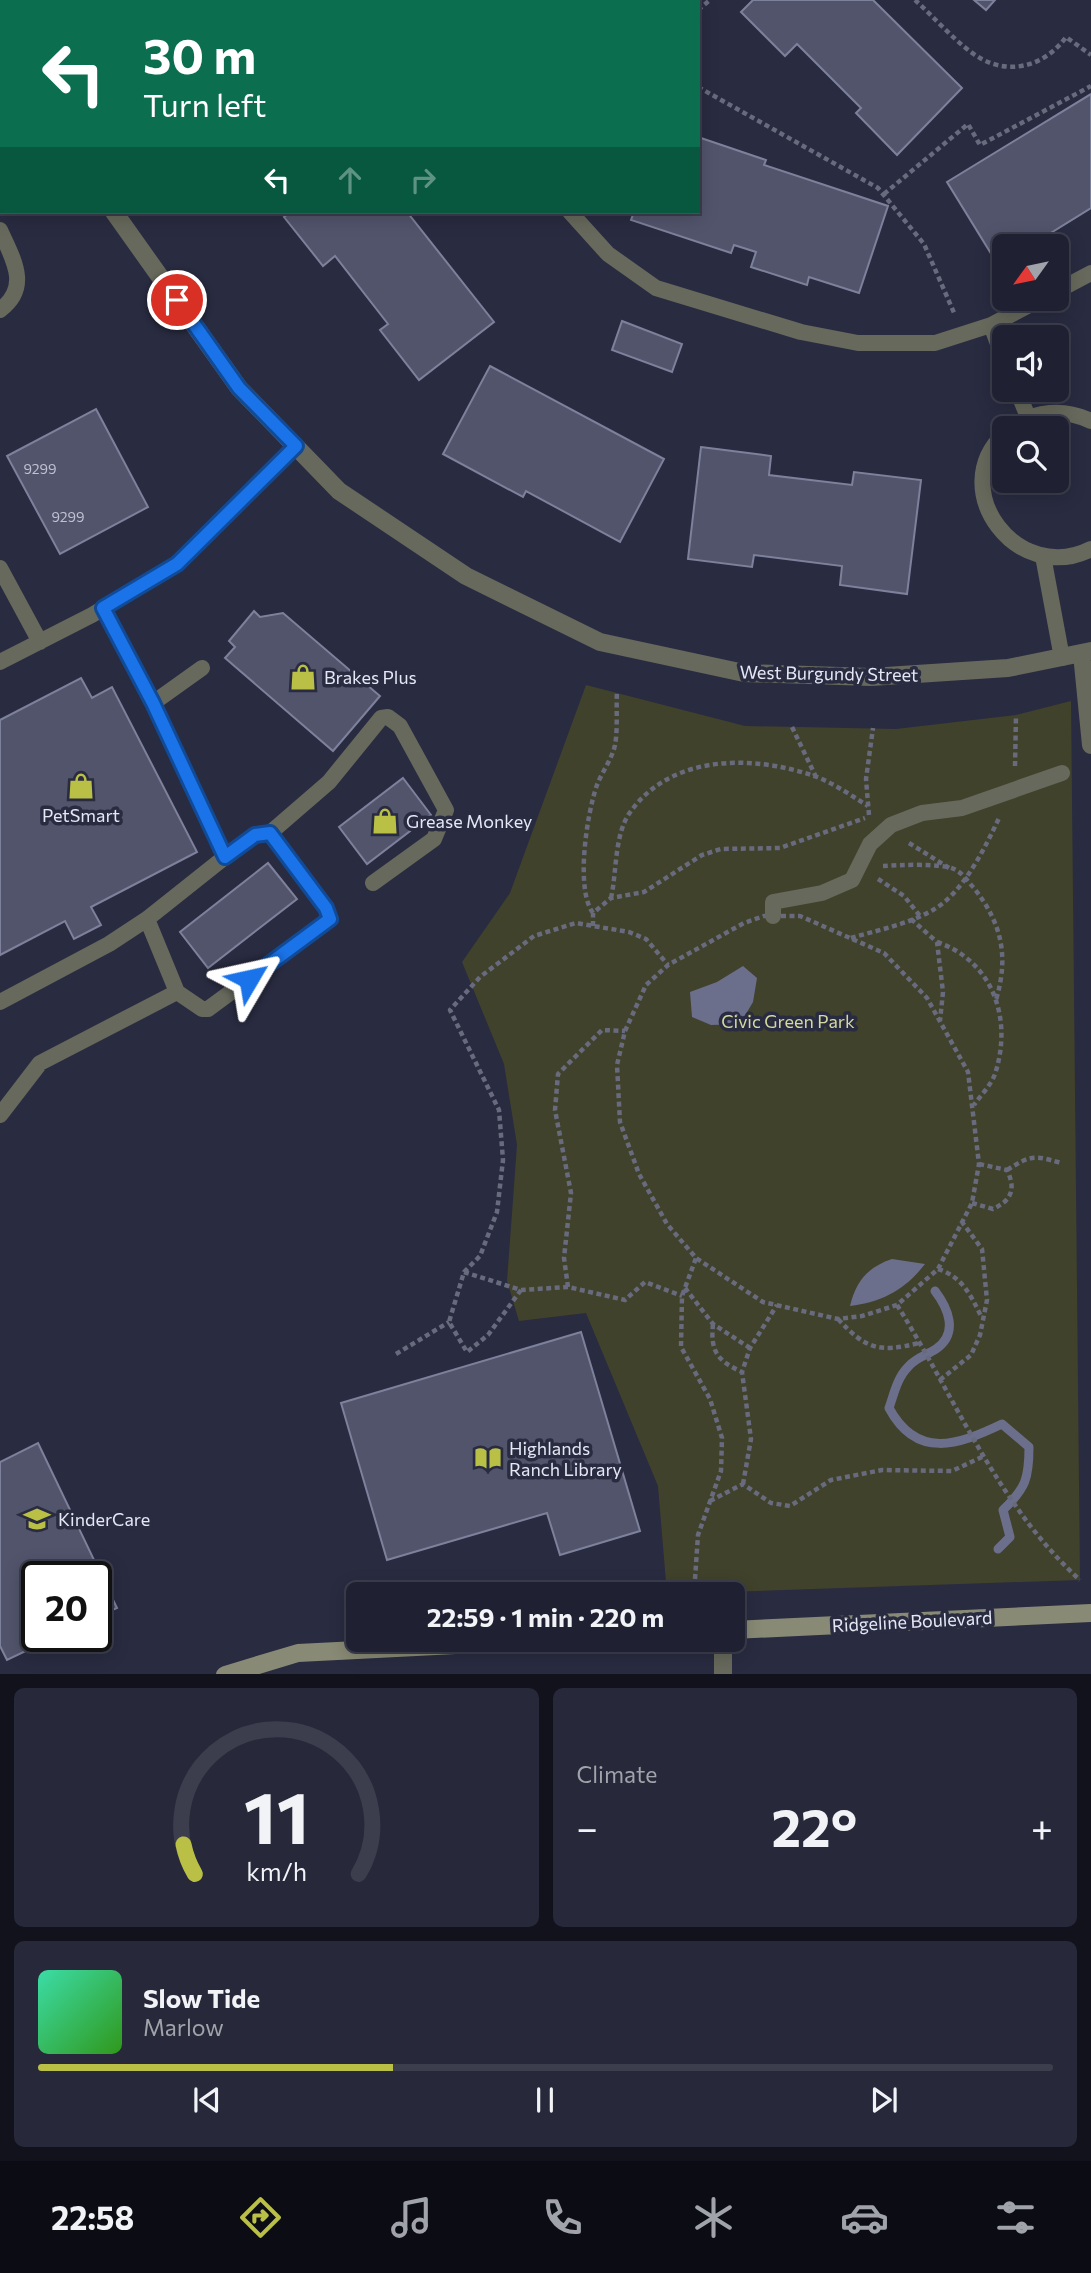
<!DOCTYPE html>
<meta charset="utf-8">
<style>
:root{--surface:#1f2031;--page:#272839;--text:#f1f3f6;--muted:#a1a3ab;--line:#3c3e4d;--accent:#bac045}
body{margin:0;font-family:Commissioner,sans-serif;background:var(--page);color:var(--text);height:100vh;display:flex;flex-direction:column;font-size:26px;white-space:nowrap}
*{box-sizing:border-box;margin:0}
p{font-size:23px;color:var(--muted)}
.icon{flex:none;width:38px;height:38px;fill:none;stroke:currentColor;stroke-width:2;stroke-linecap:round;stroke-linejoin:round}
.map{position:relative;height:1674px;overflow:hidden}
.details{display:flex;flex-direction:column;gap:14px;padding:14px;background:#11121b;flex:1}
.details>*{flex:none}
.top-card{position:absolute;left:0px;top:0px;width:700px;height:214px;box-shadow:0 4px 18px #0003,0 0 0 2px var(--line);background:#0b6e4f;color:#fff;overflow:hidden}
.needle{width:46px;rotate:237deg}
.fabs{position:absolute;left:992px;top:234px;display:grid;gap:14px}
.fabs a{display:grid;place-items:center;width:77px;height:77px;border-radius:10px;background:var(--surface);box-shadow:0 4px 18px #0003,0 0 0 2px var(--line);font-size:35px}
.speed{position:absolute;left:21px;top:1561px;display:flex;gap:14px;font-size:35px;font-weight:700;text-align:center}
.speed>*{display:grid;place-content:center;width:91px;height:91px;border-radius:50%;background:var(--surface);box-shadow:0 4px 18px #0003,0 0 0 2px var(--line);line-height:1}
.speed .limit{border:4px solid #111;border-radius:10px;background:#fff;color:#111}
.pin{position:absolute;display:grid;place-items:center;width:60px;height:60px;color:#fff;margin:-30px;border:4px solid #fff;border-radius:50%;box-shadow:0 2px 7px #0007}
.me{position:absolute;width:77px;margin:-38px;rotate:54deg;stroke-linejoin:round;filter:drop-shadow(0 0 5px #0008)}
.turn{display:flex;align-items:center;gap:24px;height:147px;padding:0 28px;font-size:32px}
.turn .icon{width:91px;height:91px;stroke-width:2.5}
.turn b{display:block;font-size:49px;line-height:60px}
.lanes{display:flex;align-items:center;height:66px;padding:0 28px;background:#0003;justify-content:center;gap:35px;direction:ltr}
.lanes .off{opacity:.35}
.big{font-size:52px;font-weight:700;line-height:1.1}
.details .tile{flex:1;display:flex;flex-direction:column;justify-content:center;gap:10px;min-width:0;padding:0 24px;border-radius:10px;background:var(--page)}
.details .dial{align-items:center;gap:0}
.dial svg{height:182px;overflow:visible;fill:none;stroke:var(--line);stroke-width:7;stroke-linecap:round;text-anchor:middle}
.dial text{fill:var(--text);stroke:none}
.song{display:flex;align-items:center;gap:21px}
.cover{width:84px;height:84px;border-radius:10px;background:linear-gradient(135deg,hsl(160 70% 55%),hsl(110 70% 35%))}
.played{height:7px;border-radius:4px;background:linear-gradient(90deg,var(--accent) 35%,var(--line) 35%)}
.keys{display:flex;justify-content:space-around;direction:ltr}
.heat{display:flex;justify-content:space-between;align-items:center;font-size:38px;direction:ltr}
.details .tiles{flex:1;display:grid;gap:14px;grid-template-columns:1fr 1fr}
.tile:last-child{grid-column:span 2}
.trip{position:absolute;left:346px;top:1582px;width:399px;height:70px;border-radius:10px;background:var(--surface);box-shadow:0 4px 18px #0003,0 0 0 2px var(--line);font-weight:700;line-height:70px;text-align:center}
.dock{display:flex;height:112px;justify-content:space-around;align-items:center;background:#0c0d14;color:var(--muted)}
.dock .icon{width:49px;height:49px}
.dock .selected{color:var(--accent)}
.dock b{font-size:32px;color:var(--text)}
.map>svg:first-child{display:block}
.green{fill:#40422b}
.water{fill:#6c6f8c}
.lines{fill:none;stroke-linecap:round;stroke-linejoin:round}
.stream{stroke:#6c6f8c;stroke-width:9}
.building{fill:#52546c;stroke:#7e819b;stroke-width:2}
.path{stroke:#686a7d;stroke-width:4.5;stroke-dasharray:5 3.5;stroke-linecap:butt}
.lane{stroke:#67695c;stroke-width:16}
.street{stroke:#67695c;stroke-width:18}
.secondary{stroke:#888a75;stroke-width:18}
.route-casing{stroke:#114b97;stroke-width:18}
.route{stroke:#1a73e8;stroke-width:12}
.labels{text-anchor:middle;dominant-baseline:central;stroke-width:7;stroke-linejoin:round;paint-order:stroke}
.number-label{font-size:14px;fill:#c0c2d3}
.street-label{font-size:18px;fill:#e5e7f5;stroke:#292b41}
.poi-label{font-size:18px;fill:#e5e7f5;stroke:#292b41;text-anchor:start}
.park-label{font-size:18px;fill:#d4d9a0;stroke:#292b41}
</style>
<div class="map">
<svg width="1091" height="1675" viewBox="0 0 1091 1675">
<rect width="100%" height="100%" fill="#292b41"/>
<path class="green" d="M586,685L745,726L896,729L1016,715L1071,701L1080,1580L667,1594L658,1486L586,1313L519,1321L507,1281L517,1145L504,1064L462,962L510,893Z"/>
<path class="water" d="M743,966L757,978L753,1002L740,1024L711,1025L692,1017L690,992L717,982Z
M892,1259L925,1264C905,1290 882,1302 850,1306C856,1281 868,1267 892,1259Z"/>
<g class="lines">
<path class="stream" d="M935,1291C948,1308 959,1333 936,1349C927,1355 915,1358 908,1367C897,1378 894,1394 889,1408C917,1460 958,1445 1002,1424L1029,1447C1029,1478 1026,1488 1003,1510L1010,1537L998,1549"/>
</g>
<path class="building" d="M127,0H301L299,2Z
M753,0H873L962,88L897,155L856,113L861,108L797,44L785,56L741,12Z
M974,0H995L986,10Z
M1091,94V208L1028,247H1004V261L998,265L947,182Z
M698,137L766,160L764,165L888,206L859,293L809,277L807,285L751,267L756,252L734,245L731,253L631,220L634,212H698Z
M291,212H407L494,322L419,380L380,330L388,324L335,256L323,266L284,217Z
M622,321L682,344L672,372L612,350Z
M490,366L664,459L620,542L526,491L523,497L443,454Z
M96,409L148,507L60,554L7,456Z
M701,447L771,456L769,475L852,485L854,472L921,480L907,594L840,585L842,566L754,555L752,567L688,559Z
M254,611L260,617L283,613L380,696L333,751L225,658L235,647L229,641Z
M81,678L92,698L112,687L197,852L91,907L101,925L74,939L65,921L0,955V720Z
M403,778L431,815L367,864L339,827Z
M268,863L297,899L208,968L180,932Z
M581,1332L640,1531L560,1555L547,1513L387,1560L341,1403Z
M38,1443L117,1608L96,1617V1577H37V1636H57L7,1660L0,1646V1462Z"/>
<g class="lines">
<path class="path" d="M469,0L470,2
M915,0C933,16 960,47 980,58C1011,76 1046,65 1066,37L1091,55
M698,10L710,0
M698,87L878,188L924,244L955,315
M884,194L968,124L980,145L1091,86
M792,727L816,777
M1015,766L1016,715
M869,815L866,779L873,728
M909,843L949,868
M883,866C899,865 941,863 954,869C963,873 968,882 974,888C1002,924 1009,956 996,1000
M878,879L904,896L920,916
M611,898C617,872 614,833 631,811C673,753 756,755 817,777C835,784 852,796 868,806
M593,913C575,889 587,813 597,785C602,772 612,759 615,745C618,729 616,708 617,691
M764,916H800L884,953L927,998L968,1072L979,1164L972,1203L938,1269L897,1305L862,1316L838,1319L763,1302L696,1258L667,1224L639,1174L620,1122L617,1065L625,1031L646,985L668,965L744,923Z
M911,919L937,942L943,992L940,1021
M593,926V913L611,898L644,892L702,855L721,849L780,848L865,818
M851,938C878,930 909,924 933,910C963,893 985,848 999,818
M937,942C993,961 1013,1019 995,1074C991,1085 981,1095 974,1105
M1007,1170C1031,1155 1034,1155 1061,1163
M972,1203L993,1209C1012,1200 1016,1189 1007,1170L979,1164
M938,1269C963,1277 971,1296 982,1318
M464,1272L521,1290L568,1287L625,1300L645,1282L682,1296
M568,1287L564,1258L571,1193L555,1110L558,1074L602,1030L625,1031
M685,1288L713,1324L750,1348
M521,1290L488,1335L467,1352L449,1322L464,1272L480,1256L497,1212L503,1160L499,1110L450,1010L480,977L534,936L576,923L629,932L646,939L668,965
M897,1305C955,1397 998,1506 1080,1580
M838,1319C866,1349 878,1353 919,1343
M713,1324C710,1352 718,1361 742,1372
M396,1354L449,1322
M940,1380L971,1355L980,1335L987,1300L982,1249L962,1222
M743,1484L751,1439L742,1372L750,1348L777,1305
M710,1501L743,1484L771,1503L790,1506L831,1480L882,1470L952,1471L984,1456
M695,1579L698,1535L721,1471L722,1438L710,1399L681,1347L682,1296L696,1258"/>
<path class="lane" d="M633,2L636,0
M570,212L608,254L656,288L801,332L858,343H935L991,325L1041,299
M0,230C13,259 31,287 0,310
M1057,291L1091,273
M991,325L1004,360
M1017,390L1028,417
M1010,429C1034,410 1064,408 1091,421
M1004,434C945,490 1018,586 1091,549
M1043,556L1062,658
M0,568L40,642
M0,662L92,615L177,564L296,446
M153,703L202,668
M270,833L329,782L381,718L388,717L400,726L446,810L434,839L373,883
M773,916V902L822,893L852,880L870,844L891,825L922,813L962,808L1062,773
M147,919L177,992
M0,1002L109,944L147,919L225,857
M0,1115L40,1063L177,992L202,1009H208L330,919L326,909L270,833L255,835L225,857L153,703L103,608"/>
<path class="street" d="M0,58L2,61
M114,212L239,388L339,491L466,576L600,642L744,673L871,677L1008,668L1091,651
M1082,654L1091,745
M723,1640V1675"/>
<path class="secondary" d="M733,1630L1091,1613
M225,1675L298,1653L552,1640"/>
</g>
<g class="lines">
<g class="route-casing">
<path id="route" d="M177,300L239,388L296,446L177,564L103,608L153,703L225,857L255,835L270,833L326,908L330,919L249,979"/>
</g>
<use href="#route" class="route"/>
</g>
<defs>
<g id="shop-bare" transform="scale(2.1)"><path d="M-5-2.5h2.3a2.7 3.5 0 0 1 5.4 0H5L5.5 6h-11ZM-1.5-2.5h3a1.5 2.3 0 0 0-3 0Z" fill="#bac045" stroke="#292b41" stroke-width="2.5" paint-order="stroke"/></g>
<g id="library-bare" transform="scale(2.1)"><path d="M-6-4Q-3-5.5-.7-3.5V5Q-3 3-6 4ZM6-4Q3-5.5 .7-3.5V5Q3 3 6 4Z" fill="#bac045" stroke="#292b41" stroke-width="2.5" paint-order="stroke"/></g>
<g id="school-bare" transform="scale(2.1)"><path d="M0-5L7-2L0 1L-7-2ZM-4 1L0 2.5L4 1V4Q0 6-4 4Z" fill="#bac045" stroke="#292b41" stroke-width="2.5" paint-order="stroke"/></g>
</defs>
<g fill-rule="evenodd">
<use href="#shop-bare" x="303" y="677"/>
<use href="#shop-bare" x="81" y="786"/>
<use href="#shop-bare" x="385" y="821"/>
<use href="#library-bare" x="488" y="1458"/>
<use href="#school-bare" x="37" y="1519"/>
</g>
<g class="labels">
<g class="number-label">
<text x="40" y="468">9299</text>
<text x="68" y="516">9299</text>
</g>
<g class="street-label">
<text transform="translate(829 673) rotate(1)">West Burgundy Street</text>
<text transform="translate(912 1621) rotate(-3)">Ridgeline Boulevard</text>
</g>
<g class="poi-label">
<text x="324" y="677">Brakes Plus</text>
<text x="81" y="815" text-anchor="middle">PetSmart</text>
<text x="406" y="821">Grease Monkey</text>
<text x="509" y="1448">Highlands<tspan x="509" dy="21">Ranch Library</tspan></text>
<text x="58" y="1519">KinderCare</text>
</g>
<g class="park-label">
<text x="788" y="1021">Civic Green Park</text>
</g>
</g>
</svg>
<div class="fabs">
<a><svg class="needle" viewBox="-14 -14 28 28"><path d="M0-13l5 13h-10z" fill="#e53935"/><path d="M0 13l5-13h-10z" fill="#a1a3ab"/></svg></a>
<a><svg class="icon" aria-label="sound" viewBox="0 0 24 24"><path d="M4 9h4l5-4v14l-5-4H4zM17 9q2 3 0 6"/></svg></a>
<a><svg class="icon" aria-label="search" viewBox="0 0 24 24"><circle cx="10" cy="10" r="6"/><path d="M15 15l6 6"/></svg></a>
</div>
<div class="speed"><div class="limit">20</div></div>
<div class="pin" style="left:177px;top:300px;background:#d93025"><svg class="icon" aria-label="arrive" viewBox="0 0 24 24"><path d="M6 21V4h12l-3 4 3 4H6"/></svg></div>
<svg class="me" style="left:249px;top:979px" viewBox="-20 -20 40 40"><path d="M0-17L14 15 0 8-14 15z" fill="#1a73e8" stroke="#fff" stroke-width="4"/></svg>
<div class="trip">22:59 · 1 min · 220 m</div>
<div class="top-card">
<div class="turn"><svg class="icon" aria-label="left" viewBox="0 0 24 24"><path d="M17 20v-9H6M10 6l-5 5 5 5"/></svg><div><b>30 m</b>Turn left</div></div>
<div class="lanes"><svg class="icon" aria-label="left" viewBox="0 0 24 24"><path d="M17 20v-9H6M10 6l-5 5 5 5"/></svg><svg class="icon off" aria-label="ahead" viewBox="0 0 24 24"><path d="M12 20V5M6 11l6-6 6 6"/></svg><svg class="icon off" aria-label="right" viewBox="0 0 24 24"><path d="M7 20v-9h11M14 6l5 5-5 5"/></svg></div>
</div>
</div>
<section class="details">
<div class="tiles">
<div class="tile dial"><svg viewBox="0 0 100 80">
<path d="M14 69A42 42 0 1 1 86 69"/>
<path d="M14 69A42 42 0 0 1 9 56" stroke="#bac045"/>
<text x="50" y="56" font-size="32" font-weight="700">11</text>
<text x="50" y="72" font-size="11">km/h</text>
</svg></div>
<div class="tile"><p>Climate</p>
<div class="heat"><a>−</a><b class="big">22°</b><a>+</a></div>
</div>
<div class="tile">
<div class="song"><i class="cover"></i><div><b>Slow Tide</b><p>Marlow</p></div></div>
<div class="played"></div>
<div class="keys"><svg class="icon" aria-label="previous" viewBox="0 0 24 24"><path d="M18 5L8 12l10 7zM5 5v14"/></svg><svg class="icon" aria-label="pause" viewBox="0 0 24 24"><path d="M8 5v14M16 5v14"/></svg><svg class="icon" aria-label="next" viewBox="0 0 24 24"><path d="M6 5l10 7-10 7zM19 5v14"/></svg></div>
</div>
</div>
</section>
<nav class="dock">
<b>22:58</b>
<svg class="icon selected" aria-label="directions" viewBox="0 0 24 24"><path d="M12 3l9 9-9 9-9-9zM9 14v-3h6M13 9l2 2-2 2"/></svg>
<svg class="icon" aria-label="music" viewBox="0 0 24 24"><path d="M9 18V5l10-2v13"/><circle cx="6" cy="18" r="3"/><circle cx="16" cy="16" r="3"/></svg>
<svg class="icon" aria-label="phone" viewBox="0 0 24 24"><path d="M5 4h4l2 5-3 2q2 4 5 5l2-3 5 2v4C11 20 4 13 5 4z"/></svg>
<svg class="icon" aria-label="climate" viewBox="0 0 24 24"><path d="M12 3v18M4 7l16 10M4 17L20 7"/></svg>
<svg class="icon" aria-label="car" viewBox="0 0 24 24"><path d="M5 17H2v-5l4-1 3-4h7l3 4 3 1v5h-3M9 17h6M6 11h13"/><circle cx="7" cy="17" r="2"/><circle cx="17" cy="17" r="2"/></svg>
<svg class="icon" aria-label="filters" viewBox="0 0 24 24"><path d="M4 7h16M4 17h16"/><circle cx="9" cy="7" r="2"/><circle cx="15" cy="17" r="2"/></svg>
</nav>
